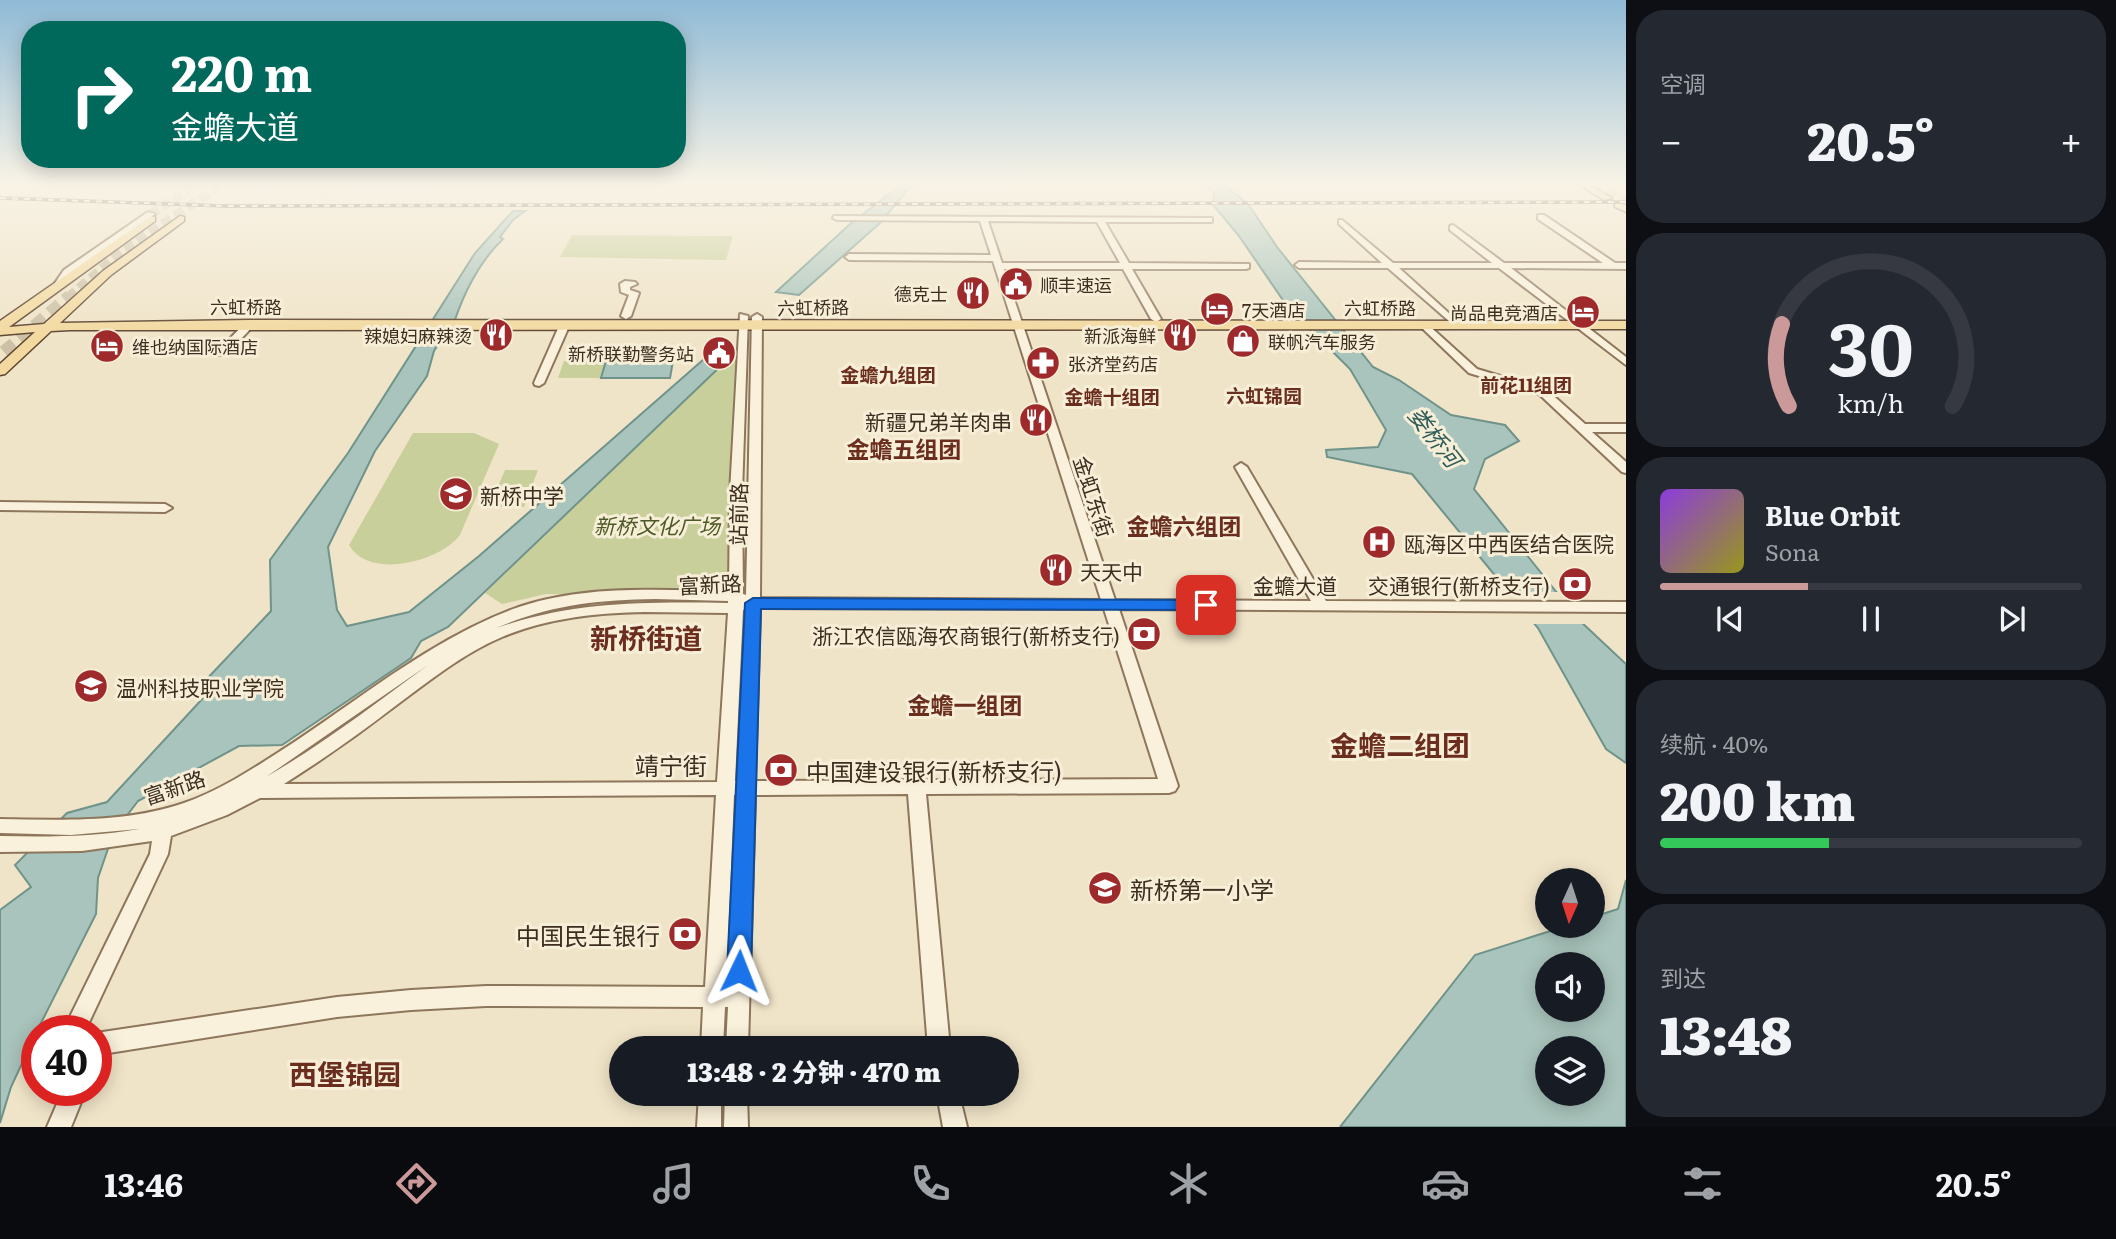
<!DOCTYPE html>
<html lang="zh">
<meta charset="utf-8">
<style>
:root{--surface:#171b24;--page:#242831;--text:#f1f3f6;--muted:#9ea1a6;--line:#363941;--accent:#cc999b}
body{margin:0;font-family:Literata,"Noto Sans SC",serif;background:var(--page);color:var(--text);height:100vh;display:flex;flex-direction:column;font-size:26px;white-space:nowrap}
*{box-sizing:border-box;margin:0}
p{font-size:23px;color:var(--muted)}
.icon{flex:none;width:38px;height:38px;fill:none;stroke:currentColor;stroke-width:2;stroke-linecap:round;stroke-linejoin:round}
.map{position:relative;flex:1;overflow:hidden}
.panel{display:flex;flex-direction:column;gap:10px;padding:10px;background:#0d0f14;width:490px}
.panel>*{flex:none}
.banner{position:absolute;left:21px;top:21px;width:665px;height:147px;border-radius:28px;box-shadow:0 4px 18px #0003;background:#00695c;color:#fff;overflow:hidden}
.needle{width:46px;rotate:183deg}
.controls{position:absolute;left:1535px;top:868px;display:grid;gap:14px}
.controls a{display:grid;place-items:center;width:70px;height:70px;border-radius:50%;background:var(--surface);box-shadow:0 4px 18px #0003;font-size:35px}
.speed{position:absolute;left:21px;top:1015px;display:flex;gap:14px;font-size:35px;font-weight:700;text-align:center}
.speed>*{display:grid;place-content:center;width:91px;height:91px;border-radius:50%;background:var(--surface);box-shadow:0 4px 18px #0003;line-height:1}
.speed .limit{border:10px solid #d22;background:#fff;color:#111}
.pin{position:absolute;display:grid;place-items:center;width:60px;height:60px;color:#fff;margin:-30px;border-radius:14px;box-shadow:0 4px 10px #0006}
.me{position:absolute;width:77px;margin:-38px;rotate:2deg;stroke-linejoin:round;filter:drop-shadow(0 0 5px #0008)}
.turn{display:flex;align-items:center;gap:24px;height:147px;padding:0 35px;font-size:32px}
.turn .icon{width:91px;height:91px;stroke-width:2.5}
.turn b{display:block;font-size:49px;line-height:60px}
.big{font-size:52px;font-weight:800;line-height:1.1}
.panel .widget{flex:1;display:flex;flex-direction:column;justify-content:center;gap:10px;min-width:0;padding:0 24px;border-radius:28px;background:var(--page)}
.panel .dial{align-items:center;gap:0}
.dial svg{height:182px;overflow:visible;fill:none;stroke:var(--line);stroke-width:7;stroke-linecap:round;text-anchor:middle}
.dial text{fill:var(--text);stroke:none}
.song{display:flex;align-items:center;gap:21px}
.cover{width:84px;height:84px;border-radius:10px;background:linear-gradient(135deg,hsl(270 70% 55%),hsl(60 70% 35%))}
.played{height:7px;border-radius:4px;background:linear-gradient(90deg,var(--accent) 35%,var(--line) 35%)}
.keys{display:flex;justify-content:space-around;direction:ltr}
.heat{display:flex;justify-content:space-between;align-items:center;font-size:38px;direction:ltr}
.charge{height:10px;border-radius:5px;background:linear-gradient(90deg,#34c759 40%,var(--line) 0)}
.trip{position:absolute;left:609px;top:1036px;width:410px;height:70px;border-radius:35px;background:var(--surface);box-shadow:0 4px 18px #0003;font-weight:800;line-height:70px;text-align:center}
.menu{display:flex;height:112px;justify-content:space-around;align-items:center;background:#090b0e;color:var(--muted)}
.menu .icon{width:49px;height:49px}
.menu .active{color:var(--accent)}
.menu b{font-size:32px;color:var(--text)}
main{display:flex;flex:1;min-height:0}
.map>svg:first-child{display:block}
.farmland{fill:#e6deb5}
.green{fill:#c9cf9b}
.water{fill:#a9c4bc;stroke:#6f938a;stroke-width:2;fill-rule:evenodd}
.pier{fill:#f0e4c8}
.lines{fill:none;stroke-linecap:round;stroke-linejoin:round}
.minor-tunnel{stroke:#ccc0a6;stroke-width:9;stroke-dasharray:9 4.5;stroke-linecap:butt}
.major-tunnel-far1{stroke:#ccc0a6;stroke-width:10;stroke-dasharray:10 5;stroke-linecap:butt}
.major-tunnel{stroke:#ccc0a6;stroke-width:13;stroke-dasharray:13 7;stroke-linecap:butt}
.minor-casing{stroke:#8d765c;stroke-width:4}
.major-casing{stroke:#5b4430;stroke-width:3}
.minor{fill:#faf1dc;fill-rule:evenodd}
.major{fill:#f3d9a0;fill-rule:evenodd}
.rail-casing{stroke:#3d2e20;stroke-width:3.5}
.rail{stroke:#f7eed8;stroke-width:2;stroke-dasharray:6;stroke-linecap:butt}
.wall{fill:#b2896c}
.building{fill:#cf9f7d;stroke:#916f58;stroke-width:2}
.route{fill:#1a73e8;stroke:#114b97;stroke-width:2}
.labels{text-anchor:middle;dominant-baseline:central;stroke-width:6;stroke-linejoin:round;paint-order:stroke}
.far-poi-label{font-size:18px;fill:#3d2e20;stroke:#f7eed8;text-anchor:start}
.far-street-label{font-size:18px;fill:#3d2e20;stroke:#f7eed8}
.far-neighbourhood-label{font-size:19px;font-weight:bold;fill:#6b2e1e;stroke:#f7eed8}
.poi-label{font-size:21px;fill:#3d2e20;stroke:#f7eed8;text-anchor:start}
.street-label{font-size:21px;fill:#3d2e20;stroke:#f7eed8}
.park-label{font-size:21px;font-style:italic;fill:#4d5a26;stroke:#f7eed8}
.water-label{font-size:23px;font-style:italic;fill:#2f5d5a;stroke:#f7eed8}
.neighbourhood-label{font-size:23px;font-weight:bold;fill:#6b2e1e;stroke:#f7eed8}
.near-street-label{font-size:24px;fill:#3d2e20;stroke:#f7eed8}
.near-poi-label{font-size:24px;fill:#3d2e20;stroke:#f7eed8;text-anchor:start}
.district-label{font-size:28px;font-weight:bold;fill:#6b2e1e;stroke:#f7eed8}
.near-neighbourhood-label{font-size:28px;font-weight:bold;fill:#6b2e1e;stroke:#f7eed8}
</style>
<main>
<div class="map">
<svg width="1626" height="1127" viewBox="0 0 1626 1127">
<rect width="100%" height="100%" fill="#f0e4c8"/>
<path class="farmland" d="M276,183H355L342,194L332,198L258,197Z"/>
<path class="green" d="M420,183H535L529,188L471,192Z
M626,183H896L897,188L690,187Z
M572,235L733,236L726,260L560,257Z
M737,360L728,575L698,596L546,594L502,604L485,593L726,361Z
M564,361H673L670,378H558Z
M413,433H474L499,444L460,535C440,562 368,580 349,545Z
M505,470H538L524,507H489Z"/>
<path class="water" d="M896,183H920L909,188L880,223L799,295L776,292L849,225L897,188Z
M1202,183H1221L1248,204L1277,247L1373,367L1399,380L1451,415L1505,425L1519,441L1485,459L1474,489L1578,619L1626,664V763L1606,749L1538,628L1412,474L1327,457L1326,450L1378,447L1386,430L1350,369L1287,306L1239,236L1213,205L1214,192Z
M513,211H525L513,220L500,237L503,239C478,263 461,299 451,332L443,337L434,351L427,376L375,451L328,547L337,610L347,626L409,612L479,556L704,359L726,361L448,627L421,641L411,658L282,745L239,746L138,801L113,834L98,878L96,914L37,1031L11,1087L0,1123V910L31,887L15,865L67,813L107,802L204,697V682L271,611L270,560L348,453L475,253Z
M606,361H673L670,378H601Z
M1626,880V1127H1340L1475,955L1566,926H1592L1593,917L1618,909ZM1547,964H1592V1010H1547ZM1547,1048H1592V1094H1547Z"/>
<path class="pier" d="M1503,592H1560L1589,624H1530Z"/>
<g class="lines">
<path class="minor-tunnel" d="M151,214L199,183"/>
<path class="major-tunnel-far1" d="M1593,185L1626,203
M68,298L118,255L223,183"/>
<path class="major-tunnel" d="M4,352L70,296"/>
<g class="minor-casing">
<path id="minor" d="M148,212L155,214L70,274L63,285H57L55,283L64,270Z
M1538,215H1544L1615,263H1626V269L1511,268L1626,357V365L1499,268H1399L1452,316V320L1449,321L1388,268H1299L1295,265L1299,262L1382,263L1339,224V220H1342L1393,263H1492L1450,230V226L1453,225L1504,263H1603L1538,219Z
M834,216L1209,218H1212V222H1105L1129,263L1249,264V268L1246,269H1132L1161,319L1156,322L1151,319L1123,269H1004L1115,600L1311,601L1235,467L1241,463L1247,467L1326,601L1626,602V612L1119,609L1178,786L1175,791L1169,793L926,794L950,1048H928L908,794L755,795L748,1048H726L728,1007H725L723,1048H701L703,1007L486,1006L411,1010L337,1017L96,1055V1033L337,997L411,990L486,986L705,987L716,795L260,798L227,815L171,836L168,854L85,1031H63L150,854L152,841L82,851L0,852V836C47,837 93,837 139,829L71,835L0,833V819C61,820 126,823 184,803C219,791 251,770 282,750C358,701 428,641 513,609C582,584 657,590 729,591L730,493L740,314L748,316L742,493L743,594L746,595L752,317L757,314L762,317L760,598L1101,600L993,261L849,260L845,257L849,254L991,255L980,221L837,220L833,218ZM988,221L1097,222L1120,263H1002ZM655,599L728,601V603C645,602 576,601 496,628C550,605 597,600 655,599ZM760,608L1104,609L1158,779L755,781ZM743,610H745L738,781H735ZM644,612L728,613L717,782L284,784C322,760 359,734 394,707C429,681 462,654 502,637C547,618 596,613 644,612ZM428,665C375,704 323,744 266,777ZM734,795H737L729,987H726Z
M625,281L635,282L637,284L630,287V290L639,293L631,316L626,319L621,316L629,295L621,292L620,284Z
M565,321L570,324L544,383L539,386L535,385L534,383L560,324Z
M246,322L255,324L226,355H218V351Z
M1425,322L1477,369L1547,390L1585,424H1626V432H1592L1626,462V473L1622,472L1539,394L1469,373L1421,327V323Z
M0,502L165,504L172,508L165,512L0,510Z
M63,1090H86L71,1127H47Z
M699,1094H721V1127H697Z
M725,1094H747L748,1127H724Z
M937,1094H959L967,1127H943Z"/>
</g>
<g class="major-casing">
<path id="major" d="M1576,183H1586L1612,198L1604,200Z
M1615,203L1626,205V212L1615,207Z
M151,216L155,217V221L9,327L44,324L103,271L180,216L184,217V221L111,275L60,323L250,320L1626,321V329L70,330L51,331L5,374L0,375V364L35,332L0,335V321Z"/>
</g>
<use href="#minor" class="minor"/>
<use href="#major" class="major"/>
<g class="rail-casing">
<path id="rail" d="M0,198L226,206L1626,202"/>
</g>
<use href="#rail" class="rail"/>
</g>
<path class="wall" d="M710,349H727L726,358H710Z"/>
<path class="building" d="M711,340H726L725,349H710Z"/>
<linearGradient id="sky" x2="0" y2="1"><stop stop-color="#8fbad6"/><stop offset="0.54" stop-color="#f8f3e6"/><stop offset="1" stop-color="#f8f3e6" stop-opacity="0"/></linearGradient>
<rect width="1626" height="340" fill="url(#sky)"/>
<path class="route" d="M753,598L1206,600L1214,605L1206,610L761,609L751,971L747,979L739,982L730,979L727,971L745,603Z"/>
<defs>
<g id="civic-disc" transform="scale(1.75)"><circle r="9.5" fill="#9e2a2b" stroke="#f7eed8"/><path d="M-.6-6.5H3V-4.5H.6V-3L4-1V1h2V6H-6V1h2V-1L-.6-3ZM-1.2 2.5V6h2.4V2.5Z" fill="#fff"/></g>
<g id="restaurant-disc" transform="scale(1.75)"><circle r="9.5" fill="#9e2a2b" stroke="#f7eed8"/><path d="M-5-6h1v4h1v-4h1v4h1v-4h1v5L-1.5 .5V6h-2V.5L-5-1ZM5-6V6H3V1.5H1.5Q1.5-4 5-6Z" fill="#fff"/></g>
<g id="hotel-disc" transform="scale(1.75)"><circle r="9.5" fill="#9e2a2b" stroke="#f7eed8"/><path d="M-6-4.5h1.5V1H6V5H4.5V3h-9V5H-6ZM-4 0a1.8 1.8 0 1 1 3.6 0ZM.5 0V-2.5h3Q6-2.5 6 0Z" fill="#fff"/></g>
<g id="shop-disc" transform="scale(1.75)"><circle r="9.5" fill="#9e2a2b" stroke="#f7eed8"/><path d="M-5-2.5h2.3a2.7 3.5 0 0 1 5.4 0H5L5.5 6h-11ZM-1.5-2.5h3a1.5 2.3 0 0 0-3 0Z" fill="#fff"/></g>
<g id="pharmacy-disc" transform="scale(1.75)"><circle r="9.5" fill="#9e2a2b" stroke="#f7eed8"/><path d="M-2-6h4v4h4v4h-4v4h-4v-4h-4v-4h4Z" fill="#fff"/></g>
<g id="school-disc" transform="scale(1.75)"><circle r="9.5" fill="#9e2a2b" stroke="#f7eed8"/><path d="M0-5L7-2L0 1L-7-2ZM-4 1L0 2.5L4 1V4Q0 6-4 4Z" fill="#fff"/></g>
<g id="hospital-disc" transform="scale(1.75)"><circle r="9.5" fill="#9e2a2b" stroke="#f7eed8"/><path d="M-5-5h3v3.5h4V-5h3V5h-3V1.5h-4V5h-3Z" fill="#fff"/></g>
<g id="bank-disc" transform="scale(1.75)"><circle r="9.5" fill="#9e2a2b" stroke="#f7eed8"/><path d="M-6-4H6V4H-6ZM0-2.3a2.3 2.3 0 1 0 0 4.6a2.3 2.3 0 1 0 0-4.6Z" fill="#fff"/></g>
<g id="university-disc" transform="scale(1.75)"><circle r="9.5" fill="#9e2a2b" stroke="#f7eed8"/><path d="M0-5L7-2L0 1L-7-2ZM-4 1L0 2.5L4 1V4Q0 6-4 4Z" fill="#fff"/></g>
</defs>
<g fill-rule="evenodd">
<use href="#civic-disc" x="1016" y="284"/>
<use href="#restaurant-disc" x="973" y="293"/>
<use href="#hotel-disc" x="1217" y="309"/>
<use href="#hotel-disc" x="1583" y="312"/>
<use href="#restaurant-disc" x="496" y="335"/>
<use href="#restaurant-disc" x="1180" y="335"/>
<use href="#shop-disc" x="1243" y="341"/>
<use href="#hotel-disc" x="107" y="346"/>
<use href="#civic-disc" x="719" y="353"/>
<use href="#pharmacy-disc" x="1043" y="363"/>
<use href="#restaurant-disc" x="1036" y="420"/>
<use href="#school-disc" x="456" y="494"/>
<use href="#hospital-disc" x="1379" y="542"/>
<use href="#restaurant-disc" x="1056" y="570"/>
<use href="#bank-disc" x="1575" y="584"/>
<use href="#bank-disc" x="1144" y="634"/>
<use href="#university-disc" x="91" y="686"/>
<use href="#bank-disc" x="781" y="770"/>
<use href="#school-disc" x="1105" y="888"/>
<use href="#bank-disc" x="685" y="934"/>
</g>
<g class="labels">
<g class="far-poi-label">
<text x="1040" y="284">顺丰速运</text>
<text x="948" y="293" text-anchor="end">德克士</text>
<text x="1242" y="309">7天酒店</text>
<text x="1558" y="312" text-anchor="end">尚品电竞酒店</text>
<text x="472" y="335" text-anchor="end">辣媳妇麻辣烫</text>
<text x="1156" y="335" text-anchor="end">新派海鲜</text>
<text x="1268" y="341">联帆汽车服务</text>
<text x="132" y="346">维也纳国际酒店</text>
<text x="694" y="353" text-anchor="end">新桥联勤警务站</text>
<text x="1068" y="363">张济堂药店</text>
</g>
<g class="far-street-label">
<text x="246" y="306">六虹桥路</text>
<text transform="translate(813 307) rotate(-1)">六虹桥路</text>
<text x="1380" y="307">六虹桥路</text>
</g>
<g class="far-neighbourhood-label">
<text x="888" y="374">金蟾九组团</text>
<text x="1526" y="384">前花11组团</text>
<text x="1264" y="395">六虹锦园</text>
<text x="1112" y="396">金蟾十组团</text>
</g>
<g class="poi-label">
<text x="1012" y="420" text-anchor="end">新疆兄弟羊肉串</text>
<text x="480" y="494">新桥中学</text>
<text x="1404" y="542">瓯海区中西医结合医院</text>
<text x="1080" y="570">天天中</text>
<text x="1550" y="584" text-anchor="end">交通银行(新桥支行)</text>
<text x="1120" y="634" text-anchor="end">浙江农信瓯海农商银行(新桥支行)</text>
<text x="116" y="686">温州科技职业学院</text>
</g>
<g class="street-label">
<text transform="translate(1095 496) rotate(72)">金虹东街</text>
<text transform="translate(737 514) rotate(-89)">站前路</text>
<text transform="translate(710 583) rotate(-3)">富新路</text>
<text x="1295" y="584">金蟾大道</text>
<text transform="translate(174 786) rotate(-19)">富新路</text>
</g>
<g class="park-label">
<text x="657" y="524">新桥文化广场</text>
</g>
<g class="water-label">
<text transform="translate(1436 436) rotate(52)">娄桥河</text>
</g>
<g class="neighbourhood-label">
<text x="904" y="448">金蟾五组团</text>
<text x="1184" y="525">金蟾六组团</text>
<text x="965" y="704">金蟾一组团</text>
</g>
<g class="near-street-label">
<text x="671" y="764">靖宁街</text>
</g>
<g class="near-poi-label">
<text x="806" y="770">中国建设银行(新桥支行)</text>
<text x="1130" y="888">新桥第一小学</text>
<text x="660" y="934" text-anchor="end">中国民生银行</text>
</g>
<g class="district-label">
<text x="646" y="637">新桥街道</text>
</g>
<g class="near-neighbourhood-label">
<text x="1400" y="744">金蟾二组团</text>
<text x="345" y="1073">西堡锦园</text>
</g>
</g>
</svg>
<div class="controls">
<a><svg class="needle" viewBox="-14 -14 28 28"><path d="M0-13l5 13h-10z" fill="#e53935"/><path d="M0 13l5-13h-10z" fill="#9ea1a6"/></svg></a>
<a><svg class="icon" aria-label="sound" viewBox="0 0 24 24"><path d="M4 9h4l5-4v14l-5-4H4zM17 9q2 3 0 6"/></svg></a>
<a><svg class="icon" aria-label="layers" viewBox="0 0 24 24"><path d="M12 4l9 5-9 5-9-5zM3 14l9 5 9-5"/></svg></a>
</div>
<div class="speed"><div class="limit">40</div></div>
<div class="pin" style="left:1206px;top:605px;background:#d93025"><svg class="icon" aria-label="arrive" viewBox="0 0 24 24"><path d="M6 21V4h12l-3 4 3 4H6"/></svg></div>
<svg class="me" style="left:739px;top:971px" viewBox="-20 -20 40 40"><path d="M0-17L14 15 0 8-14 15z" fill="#1a73e8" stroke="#fff" stroke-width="4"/></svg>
<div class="trip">13:48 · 2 分钟 · 470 m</div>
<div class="banner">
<div class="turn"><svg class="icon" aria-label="right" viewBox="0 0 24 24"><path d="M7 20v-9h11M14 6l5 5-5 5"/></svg><div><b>220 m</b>金蟾大道</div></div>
</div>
</div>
<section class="panel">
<div class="widget"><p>空调</p>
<div class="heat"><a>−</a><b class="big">20.5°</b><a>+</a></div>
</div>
<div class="widget dial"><svg viewBox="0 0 100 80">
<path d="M14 69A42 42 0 1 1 86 69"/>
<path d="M14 69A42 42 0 0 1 11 33" stroke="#cc999b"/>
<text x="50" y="56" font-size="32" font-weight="700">30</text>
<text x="50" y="72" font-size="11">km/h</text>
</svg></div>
<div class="widget">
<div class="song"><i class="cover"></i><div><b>Blue Orbit</b><p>Sona</p></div></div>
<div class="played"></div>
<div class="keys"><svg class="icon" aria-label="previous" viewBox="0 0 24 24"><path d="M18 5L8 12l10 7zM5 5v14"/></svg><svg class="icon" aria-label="pause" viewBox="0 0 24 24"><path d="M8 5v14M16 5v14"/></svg><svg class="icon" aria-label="next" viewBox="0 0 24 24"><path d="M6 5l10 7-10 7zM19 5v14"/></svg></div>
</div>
<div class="widget"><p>续航 · 40%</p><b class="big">200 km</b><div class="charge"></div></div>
<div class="widget"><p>到达</p><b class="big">13:48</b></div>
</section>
</main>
<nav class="menu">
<b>13:46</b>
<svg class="icon active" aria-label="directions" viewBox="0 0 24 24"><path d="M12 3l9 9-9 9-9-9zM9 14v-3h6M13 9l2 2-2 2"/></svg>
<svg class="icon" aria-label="music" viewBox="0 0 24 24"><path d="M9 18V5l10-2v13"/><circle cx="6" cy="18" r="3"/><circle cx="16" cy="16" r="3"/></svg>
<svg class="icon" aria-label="phone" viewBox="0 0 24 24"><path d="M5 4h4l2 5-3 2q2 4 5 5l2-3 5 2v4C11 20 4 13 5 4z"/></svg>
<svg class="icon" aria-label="climate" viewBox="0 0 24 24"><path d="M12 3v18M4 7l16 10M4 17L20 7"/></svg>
<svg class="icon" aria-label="car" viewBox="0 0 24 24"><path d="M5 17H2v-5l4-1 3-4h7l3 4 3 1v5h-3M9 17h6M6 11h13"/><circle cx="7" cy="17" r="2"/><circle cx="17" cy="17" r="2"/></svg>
<svg class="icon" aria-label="filters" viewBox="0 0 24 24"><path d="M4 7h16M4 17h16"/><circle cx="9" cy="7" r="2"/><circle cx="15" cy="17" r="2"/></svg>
<b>20.5°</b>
</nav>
